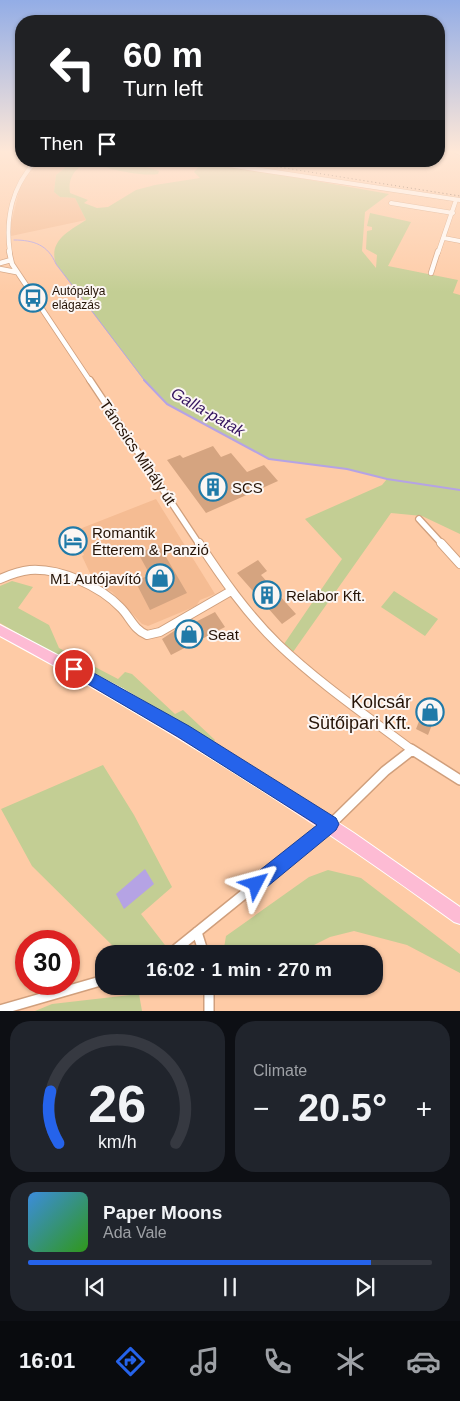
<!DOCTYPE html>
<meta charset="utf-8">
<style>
:root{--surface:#171b24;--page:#20242c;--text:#f1f3f6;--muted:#9ea1a6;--line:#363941;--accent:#2563eb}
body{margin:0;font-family:Helvetica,sans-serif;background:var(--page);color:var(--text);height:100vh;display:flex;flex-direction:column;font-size:19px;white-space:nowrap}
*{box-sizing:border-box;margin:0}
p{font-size:16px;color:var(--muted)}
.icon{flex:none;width:28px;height:28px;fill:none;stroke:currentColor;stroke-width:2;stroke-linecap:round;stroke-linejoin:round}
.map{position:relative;height:1011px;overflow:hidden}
.drawer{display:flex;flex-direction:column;gap:10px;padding:10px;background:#0d0f14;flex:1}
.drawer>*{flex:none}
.top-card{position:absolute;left:15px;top:15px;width:430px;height:152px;border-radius:20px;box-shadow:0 1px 4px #0004;background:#202124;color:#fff;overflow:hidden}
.speed{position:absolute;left:15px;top:930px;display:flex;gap:10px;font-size:25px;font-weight:700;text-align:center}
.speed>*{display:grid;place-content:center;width:65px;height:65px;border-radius:50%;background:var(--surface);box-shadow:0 1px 4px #0004;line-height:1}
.speed .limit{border:8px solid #d22;background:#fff;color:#111}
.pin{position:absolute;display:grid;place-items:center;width:42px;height:42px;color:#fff;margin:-21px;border:2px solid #fff;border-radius:50%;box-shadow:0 1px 5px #0007}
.me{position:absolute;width:55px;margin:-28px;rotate:51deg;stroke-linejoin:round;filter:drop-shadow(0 0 4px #0008)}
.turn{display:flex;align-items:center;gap:18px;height:105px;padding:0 25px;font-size:22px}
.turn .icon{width:65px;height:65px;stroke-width:2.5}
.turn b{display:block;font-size:35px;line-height:42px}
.then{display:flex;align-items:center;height:48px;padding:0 25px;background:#0003;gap:10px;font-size:19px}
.big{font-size:38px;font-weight:800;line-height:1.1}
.drawer .tile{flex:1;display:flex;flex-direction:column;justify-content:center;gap:8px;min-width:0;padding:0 18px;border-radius:20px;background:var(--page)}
.drawer .dial{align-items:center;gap:0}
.dial svg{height:130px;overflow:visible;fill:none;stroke:var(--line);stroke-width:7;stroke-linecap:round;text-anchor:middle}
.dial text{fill:var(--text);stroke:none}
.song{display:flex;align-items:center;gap:15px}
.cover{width:60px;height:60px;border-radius:8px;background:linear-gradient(135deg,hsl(210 70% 55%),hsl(110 70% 35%))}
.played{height:5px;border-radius:2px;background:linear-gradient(90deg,var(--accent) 85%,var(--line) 85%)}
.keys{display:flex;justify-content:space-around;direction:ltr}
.heat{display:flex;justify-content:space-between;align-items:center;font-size:28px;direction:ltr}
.drawer .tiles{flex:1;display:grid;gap:10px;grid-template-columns:1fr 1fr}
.tile:last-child{grid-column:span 2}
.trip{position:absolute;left:95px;top:945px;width:288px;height:50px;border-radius:20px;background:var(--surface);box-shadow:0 1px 4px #0004;font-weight:800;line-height:50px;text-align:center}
.menu{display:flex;height:80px;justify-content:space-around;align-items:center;background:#090b0e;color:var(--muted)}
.menu .icon{width:35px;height:35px}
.menu .current{color:var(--accent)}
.menu b{font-size:22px;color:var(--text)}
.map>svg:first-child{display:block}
.built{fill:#f5bc93}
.green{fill:#c3ce94}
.water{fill:#b5a3e4}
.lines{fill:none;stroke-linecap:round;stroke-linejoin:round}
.stream-far1{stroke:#b5a3e4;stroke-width:1}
.stream{stroke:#b5a3e4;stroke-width:2}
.building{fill:#d5a480}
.minor-far4-casing{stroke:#d09f7c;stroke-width:5}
.minor-far3-casing{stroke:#d09f7c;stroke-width:6}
.minor-far2-casing{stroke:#d09f7c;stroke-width:8}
.minor-far1-casing{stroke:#d09f7c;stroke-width:10}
.minor-casing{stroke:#d09f7c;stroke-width:12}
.primary-casing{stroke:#fff;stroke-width:2}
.minor-far4{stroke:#fff;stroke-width:4}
.minor-far3{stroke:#fff;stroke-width:4.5}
.minor-far2{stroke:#fff;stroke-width:5.5}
.minor-far1{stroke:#fff;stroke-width:8}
.minor{stroke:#fff;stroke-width:9}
.primary{fill:#fdbbd4;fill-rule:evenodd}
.rail{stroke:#422c1c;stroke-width:1;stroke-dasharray:1 3;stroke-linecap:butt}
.route{fill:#2563eb;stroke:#184099}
.labels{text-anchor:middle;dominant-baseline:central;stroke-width:4;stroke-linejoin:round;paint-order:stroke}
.far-poi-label{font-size:12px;fill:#251306;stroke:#fcf6f3;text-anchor:start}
.street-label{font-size:15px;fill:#251306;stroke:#fcf6f3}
.poi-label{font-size:15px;fill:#251306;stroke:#fcf6f3;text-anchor:start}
.water-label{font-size:16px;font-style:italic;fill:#34145f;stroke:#fcf6f3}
.near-poi-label{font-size:18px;fill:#251306;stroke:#fcf6f3;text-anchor:end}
</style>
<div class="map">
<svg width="460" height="1011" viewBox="0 0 460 1011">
<rect width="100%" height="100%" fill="#fecba6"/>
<path class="built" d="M38,161L71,164L56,175L54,192L60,197L75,198L86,220L11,236L10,228L20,187L30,169Z
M156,499L215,594L200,600L196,606L148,626L142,624L112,592L95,584L82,556L84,555L82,551L76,546L84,542L78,532L82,528Z"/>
<path class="green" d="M62,161H127L159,171L158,174C143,176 126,172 111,169C107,168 102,164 97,163C78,162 67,176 70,193L88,200L84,203L97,208L108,207L136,190L155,185L200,178L194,172L204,161L389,194L365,212L362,251L376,268L377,255L366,249L367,231L372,230V227L367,226L370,213L411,222L388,266L458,280L453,293L460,295V534L422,516L391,513L293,652L284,644L342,559L305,519L382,485L387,479L347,469L269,459L167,404L146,383L56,264C48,241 69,231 86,220L75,198L60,197L54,192L56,175L70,164Z
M12,581L33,587L18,608L49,625L59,648L118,679L125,672L132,674L175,714L183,710L215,740L211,745L0,623V586Z
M394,591L438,619L425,636L381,607Z
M103,765L134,815L172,887L141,914L168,949L155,954H121L32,866L1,809Z
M328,870L361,878L460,954V973L407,945L354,931L330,937L296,954H223L226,936L309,877Z
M139,994L142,1011H35L52,1004Z"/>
<path class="water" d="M145,869L154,884L124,909L116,894Z"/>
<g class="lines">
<path class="stream-far1" d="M14,240C34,240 48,245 56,264L145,381"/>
<path class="stream" d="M144,380L167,404L269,459L347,469L387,479L460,490"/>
</g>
<path class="building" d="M213,446L221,457L231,453L247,472L264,465L278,481L206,513L167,460L180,455L183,458Z
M78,532L84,542L68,550L62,539Z
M159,545L187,593L150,610L135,581L150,575L138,553Z
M258,560L267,571L261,575L296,614L282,624L237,573Z
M215,612L225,627L171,655L162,639L180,627L182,629Z
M428,698L440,704L428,735L416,729Z"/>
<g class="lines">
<g class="minor-far4-casing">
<path id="minor-far4" d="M455,151L460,153
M202,161L460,200
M391,203L453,213
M444,238L460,241
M10,253C5,219 12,186 36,161
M438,253L456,200"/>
</g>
<g class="minor-far3-casing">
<path id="minor-far3" d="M9,251L12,264L90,381
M0,263L11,260
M0,269L16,272
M431,273L438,251"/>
</g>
<g class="minor-far2-casing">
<path id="minor-far2" d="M90,380L199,544
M419,519L442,544"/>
</g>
<g class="minor-far1-casing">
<path id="minor-far1" d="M199,543C222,578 247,614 278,644C319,683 367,716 412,750
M441,543L460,564
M0,579C9,575 19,571 30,570C60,568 100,586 121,608C130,617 134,630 147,635L160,632L231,591"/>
</g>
<g class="minor-casing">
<path id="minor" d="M411,749L460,780
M197,932L204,954
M170,954L331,824L385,771L412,750
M209,986V1011
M0,1010L104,980"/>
</g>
<g class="primary-casing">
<path id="primary" d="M0,625L124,690L240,759L354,833L460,907V924L454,922C309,816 158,721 0,636Z"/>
</g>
<use href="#minor-far4" class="minor-far4"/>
<use href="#minor-far3" class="minor-far3"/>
<use href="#minor-far2" class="minor-far2"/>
<use href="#minor-far1" class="minor-far1"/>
<use href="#minor" class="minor"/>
<use href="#primary" class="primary"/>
<path class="rail" d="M241,161L460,196"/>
</g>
<linearGradient id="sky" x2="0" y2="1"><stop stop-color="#93ade6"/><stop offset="0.52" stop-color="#ffe8d7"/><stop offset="1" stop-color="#ffe8d7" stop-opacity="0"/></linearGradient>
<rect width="460" height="292" fill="url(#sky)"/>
<path class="route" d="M74,662L189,726L336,818L339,824L336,830L262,891L256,893L250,891L247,884L250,878L317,825L178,737L69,673L67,669L69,664Z"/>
<defs>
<g id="bus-ring" transform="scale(1.4375)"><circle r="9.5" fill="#fcf6f3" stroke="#207aa8" stroke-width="1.5"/><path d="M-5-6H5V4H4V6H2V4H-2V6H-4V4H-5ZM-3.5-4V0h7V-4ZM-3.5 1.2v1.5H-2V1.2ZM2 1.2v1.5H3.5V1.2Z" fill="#207aa8"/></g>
<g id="building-ring" transform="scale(1.4375)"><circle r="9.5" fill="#fcf6f3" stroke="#207aa8" stroke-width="1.5"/><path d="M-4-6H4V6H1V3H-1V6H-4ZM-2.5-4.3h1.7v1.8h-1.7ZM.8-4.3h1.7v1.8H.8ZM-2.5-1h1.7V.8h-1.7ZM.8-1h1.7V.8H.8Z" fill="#207aa8"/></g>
<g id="hotel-ring" transform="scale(1.4375)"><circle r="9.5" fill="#fcf6f3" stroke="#207aa8" stroke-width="1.5"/><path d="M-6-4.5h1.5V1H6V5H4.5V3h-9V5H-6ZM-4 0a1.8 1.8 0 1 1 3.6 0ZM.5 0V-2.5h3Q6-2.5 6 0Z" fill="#207aa8"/></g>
<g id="shop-ring" transform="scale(1.4375)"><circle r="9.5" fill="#fcf6f3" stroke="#207aa8" stroke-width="1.5"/><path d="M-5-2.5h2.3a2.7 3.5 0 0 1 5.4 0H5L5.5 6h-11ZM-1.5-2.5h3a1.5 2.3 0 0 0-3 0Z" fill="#207aa8"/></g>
</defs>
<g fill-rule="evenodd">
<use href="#bus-ring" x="33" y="298"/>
<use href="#building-ring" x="213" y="487"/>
<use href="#hotel-ring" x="73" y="541"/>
<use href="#shop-ring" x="160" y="578"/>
<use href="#building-ring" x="267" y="595"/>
<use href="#shop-ring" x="189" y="634"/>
<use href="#shop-ring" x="430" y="712"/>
</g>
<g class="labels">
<g class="far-poi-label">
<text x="52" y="291">Autópálya<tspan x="52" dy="14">elágazás</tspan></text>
</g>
<g class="street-label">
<text transform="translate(138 452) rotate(56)">Táncsics Mihály út</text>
</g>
<g class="poi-label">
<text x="232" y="487">SCS</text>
<text x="92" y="532">Romantik<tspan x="92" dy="17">Étterem &amp; Panzió</tspan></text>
<text x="141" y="578" text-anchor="end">M1 Autójavító</text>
<text x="286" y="595">Relabor Kft.</text>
<text x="208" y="634">Seat</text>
</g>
<g class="water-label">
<text transform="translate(208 412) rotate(30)">Galla-patak</text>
</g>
<g class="near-poi-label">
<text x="411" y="702">Kolcsár<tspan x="411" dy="21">Sütőipari Kft.</tspan></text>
</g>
</g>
</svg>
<div class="speed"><div class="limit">30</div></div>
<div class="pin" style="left:74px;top:669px;background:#d93025"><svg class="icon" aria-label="arrive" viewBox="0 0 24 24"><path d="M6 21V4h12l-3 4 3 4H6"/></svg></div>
<svg class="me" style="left:256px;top:884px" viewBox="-20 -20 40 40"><path d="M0-17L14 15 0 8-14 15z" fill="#2563eb" stroke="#fff" stroke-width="4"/></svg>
<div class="trip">16:02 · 1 min · 270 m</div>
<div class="top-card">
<div class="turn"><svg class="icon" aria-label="left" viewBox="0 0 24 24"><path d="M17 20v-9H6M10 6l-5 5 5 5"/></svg><div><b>60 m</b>Turn left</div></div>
<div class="then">Then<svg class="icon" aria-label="arrive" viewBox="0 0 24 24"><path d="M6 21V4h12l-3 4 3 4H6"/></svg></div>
</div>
</div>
<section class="drawer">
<div class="tiles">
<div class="tile dial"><svg viewBox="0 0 100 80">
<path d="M14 69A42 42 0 1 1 86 69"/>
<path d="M14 69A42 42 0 0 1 9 37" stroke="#2563eb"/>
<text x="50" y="56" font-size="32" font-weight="700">26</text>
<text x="50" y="72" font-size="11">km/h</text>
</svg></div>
<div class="tile"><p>Climate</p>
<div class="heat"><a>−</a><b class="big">20.5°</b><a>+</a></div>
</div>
<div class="tile">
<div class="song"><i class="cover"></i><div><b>Paper Moons</b><p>Ada Vale</p></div></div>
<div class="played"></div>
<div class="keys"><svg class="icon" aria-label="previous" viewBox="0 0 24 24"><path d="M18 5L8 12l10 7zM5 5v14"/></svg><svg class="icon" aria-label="pause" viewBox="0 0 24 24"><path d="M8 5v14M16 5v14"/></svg><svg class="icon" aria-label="next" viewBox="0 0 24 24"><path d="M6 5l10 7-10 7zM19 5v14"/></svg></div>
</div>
</div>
</section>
<nav class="menu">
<b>16:01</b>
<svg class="icon current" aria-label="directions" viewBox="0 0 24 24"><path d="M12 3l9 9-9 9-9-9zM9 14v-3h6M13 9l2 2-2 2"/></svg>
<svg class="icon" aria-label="music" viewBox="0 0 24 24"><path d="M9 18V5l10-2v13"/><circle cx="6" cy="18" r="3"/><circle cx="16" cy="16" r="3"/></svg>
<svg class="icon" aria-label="phone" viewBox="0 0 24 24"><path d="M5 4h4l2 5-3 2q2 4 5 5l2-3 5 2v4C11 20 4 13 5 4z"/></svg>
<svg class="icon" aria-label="climate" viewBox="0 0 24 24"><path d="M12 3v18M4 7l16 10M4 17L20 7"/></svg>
<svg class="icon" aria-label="car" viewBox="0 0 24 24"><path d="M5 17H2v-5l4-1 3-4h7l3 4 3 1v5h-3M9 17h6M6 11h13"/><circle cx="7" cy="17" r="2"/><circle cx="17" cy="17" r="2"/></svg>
</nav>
